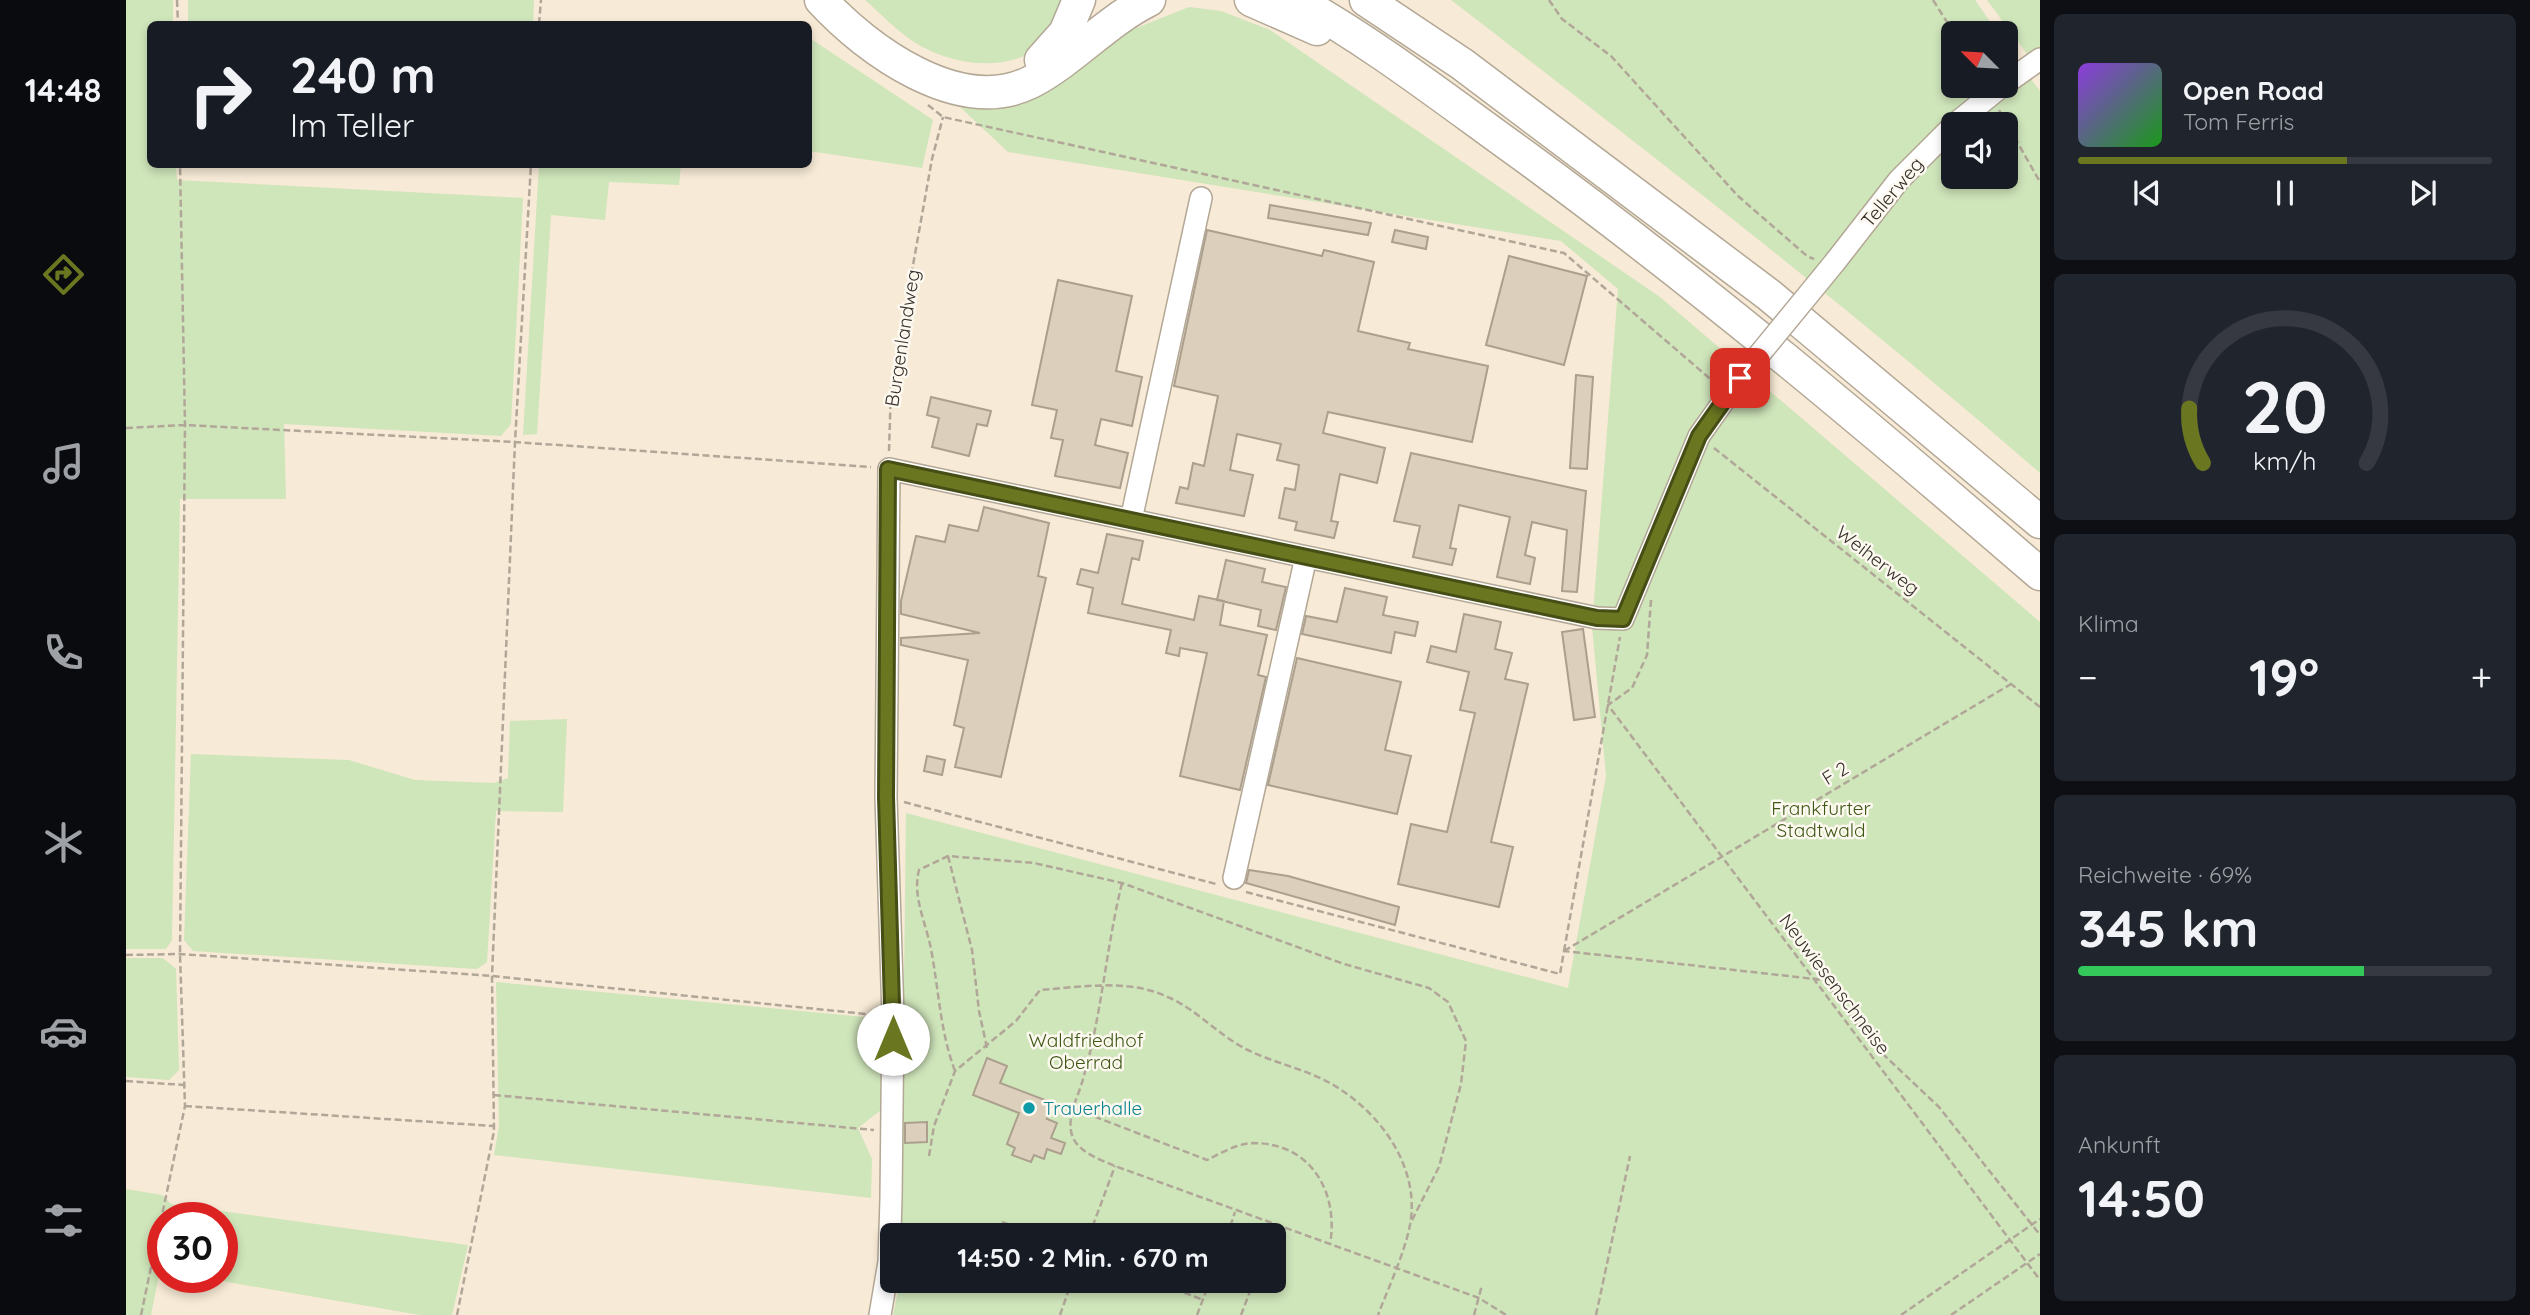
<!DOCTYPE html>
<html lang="de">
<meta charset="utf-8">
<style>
:root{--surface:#171b24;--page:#20242c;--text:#f1f3f6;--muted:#9ea1a6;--line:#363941;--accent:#6b7620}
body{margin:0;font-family:Quicksand,sans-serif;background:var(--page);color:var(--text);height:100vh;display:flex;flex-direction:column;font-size:26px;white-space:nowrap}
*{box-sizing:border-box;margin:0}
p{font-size:23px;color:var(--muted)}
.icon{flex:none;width:38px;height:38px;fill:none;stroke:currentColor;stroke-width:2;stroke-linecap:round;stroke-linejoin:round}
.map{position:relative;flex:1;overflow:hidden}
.sheet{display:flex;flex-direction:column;gap:14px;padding:14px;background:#0d0f14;width:490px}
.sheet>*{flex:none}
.hud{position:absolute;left:21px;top:21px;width:665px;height:147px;border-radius:10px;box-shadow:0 4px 10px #0003;background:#171b24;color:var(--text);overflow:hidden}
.needle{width:46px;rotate:294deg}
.buttons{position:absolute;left:1815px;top:21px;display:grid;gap:14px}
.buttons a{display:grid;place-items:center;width:77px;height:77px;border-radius:10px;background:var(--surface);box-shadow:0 4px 10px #0003;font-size:35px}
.speed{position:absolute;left:21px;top:1202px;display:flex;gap:14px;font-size:35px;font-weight:700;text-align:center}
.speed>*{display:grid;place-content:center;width:91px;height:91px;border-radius:50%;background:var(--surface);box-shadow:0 4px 10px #0003;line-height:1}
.speed .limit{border:10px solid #d22;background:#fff;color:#111}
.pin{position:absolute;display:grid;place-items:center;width:60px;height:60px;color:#fff;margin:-30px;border-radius:14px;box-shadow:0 4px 10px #0006}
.me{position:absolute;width:77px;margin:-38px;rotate:0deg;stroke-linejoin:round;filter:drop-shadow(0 0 5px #0008)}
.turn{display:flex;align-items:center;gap:24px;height:147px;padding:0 28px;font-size:32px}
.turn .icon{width:91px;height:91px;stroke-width:2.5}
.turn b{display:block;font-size:49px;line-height:60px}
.big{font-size:52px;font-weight:700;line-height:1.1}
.sheet .widget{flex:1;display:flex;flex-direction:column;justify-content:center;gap:10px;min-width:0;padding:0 24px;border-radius:10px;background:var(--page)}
.sheet .dial{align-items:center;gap:0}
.dial svg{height:182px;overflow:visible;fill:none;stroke:var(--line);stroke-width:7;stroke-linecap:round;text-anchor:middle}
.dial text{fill:var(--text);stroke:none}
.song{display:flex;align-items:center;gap:21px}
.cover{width:84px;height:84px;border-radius:10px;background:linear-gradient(135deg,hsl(270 70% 55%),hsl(120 70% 35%))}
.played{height:7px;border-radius:4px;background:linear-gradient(90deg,var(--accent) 65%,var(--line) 65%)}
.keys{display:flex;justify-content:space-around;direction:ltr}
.heat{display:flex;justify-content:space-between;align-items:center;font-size:38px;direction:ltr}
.charge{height:10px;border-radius:5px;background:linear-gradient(90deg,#34c759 69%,var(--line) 0)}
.trip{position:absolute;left:754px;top:1223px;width:406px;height:70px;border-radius:10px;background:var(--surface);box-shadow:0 4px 10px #0003;font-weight:700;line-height:70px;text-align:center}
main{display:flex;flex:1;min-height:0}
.dock{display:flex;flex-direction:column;width:126px;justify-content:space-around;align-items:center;background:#090b0e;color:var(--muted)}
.dock .icon{width:49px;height:49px}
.dock .on{color:var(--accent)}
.dock b{font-size:32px;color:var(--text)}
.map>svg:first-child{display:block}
.green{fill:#cfe5ba;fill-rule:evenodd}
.building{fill:#dcd0bd;stroke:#ab9f8d;stroke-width:2}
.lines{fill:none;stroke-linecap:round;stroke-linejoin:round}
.minor-casing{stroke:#b3a795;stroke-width:24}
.highway-casing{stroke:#b3a795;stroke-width:35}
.path{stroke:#b1a798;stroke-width:2.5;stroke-dasharray:7 3.5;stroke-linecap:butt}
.minor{stroke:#fff;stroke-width:21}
.highway{stroke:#fff;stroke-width:32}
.minor-bridge-casing{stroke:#b3a795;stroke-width:24;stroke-linecap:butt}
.minor-bridge{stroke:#fff;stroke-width:21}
.route-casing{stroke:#464d15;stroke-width:18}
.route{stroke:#6b7620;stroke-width:12}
.culture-dot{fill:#0f9aa8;stroke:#fdf8f0;stroke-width:2.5}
.labels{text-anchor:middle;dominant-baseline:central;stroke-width:5;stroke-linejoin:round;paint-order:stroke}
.street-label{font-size:19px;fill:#353029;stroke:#fdf8f0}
.park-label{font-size:19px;fill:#3d5815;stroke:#fdf8f0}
.culture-label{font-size:19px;fill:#0d838f;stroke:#fdf8f0;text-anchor:start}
</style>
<main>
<nav class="dock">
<b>14:48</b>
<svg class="icon on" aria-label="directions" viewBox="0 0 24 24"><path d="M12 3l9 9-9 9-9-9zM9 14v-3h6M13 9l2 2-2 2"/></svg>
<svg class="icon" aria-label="music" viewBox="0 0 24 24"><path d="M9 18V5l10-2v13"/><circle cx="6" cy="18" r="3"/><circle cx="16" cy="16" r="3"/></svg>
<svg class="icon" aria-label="phone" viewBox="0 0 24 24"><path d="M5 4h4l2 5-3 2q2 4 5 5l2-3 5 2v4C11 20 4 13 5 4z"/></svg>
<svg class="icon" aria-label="climate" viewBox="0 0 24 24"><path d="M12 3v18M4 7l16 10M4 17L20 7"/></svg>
<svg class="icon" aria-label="car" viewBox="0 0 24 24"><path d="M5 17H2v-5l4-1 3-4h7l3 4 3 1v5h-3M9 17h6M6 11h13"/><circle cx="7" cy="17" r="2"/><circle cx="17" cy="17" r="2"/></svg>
<svg class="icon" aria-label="filters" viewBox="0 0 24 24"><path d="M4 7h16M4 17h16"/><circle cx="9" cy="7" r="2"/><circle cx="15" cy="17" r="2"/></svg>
</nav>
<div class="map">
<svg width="1914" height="1315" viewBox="0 0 1914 1315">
<rect width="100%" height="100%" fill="#f7ead6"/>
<path class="green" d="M0,0H47V24H24V164L50,165L51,180L397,198L385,424L375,436L158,424L160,499H54L46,940L40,949H0Z
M62,0H408L407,24H62Z
M739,0H941C939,8 937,19 933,26C901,76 832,70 788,42C771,31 755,14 739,0Z
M1325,0H1849L1872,33H1827V86H1880V45L1914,91V473C1724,308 1524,153 1325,0ZM1827,124H1880V177H1827Z
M1861,0H1914V51L1904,58Z
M1063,7L1095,11L1144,30L1534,297L1914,622V1315H767L774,1281H1148V1236L775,1235L780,813L1442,988L1480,776L1466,626L1492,289L1435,241L882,152L833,106L903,92L1003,31Z
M682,37L807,120L796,168L683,151Z
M413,165H555L553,185L483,182L479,220L425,215L411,434L397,435Z
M441,719L437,812L370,811L361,962L351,969L67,951L58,940L65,754L223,760L289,780L368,783L382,778L384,721Z
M0,958H37L50,969L53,1070L43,1080L0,1077Z
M370,982L759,1019L755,1110L732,1128L746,1159L745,1198L368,1155L373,1126Z
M0,1189L36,1195L45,1204L342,1245L326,1315H294L78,1278H96V1218H37V1270H34L25,1315H0Z"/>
<path class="building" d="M1144,205L1245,223L1242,235L1142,218Z
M1081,230L1196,256L1198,250L1248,262L1232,331L1284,343L1282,349L1362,366L1346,442L1202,412L1197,433L1259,448L1251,483L1214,474L1205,521L1212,522L1208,538L1169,530L1171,522L1153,518L1159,488L1169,490L1173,465L1151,460L1155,444L1111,434L1104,470L1127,475L1118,516L1050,503L1054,487L1062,489L1067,463L1078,466L1092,396L1048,386Z
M1269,230L1302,237L1300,249L1266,242Z
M1383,256L1461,276L1438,365L1360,345Z
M932,280L1006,296L990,371L1016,377L1006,426L975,419L969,445L1002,453L994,488L929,476L937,440L925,438L931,410L906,405Z
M1450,375L1467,377L1461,469L1444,468Z
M805,397L865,411L861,426L851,424L843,456L806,447L813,418L801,415Z
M1285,453L1460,491L1451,592L1436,591L1441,530L1406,522L1399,555L1409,558L1404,584L1371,577L1384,517L1333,505L1324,548L1330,549L1326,565L1287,557L1294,526L1268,521Z
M858,507L923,523L912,576L920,578L875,777L829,767L838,728L828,725L842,660L775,645V638L854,633L775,614V601L790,536L819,542L823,525L852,531Z
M981,534L1017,541L1013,560L1006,558L996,604L1068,620L1073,596L1098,601L1094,625L1141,635L1132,675L1140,677L1114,790L1054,776L1081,653L1054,648L1053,656L1040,653L1045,630L962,613L967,588L951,584L955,569L972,573Z
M1100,560L1139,569L1136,582L1160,587L1150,630L1132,626L1135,610L1091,600Z
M1219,588L1261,597L1257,615L1292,622L1289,636L1269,632L1265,653L1176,634L1180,616L1211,622Z
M1338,614L1375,622L1369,649L1386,653L1379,679L1402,684L1365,842L1387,847L1373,907L1272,884L1285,824L1321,832L1349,713L1334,710L1343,672L1301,662L1305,646L1330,652Z
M1457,629L1469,717L1448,720L1436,632Z
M1171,658L1275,682L1259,750L1285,756L1271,814L1142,785Z
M801,756L819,760L816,775L798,771Z
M1123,870L1162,876L1273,907L1269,925L1120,883Z
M861,1058L881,1066L874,1083L927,1103L921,1119L931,1123L925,1138L939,1143L935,1154L921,1149L918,1159L908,1155L905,1162L886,1155L889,1148L881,1144L893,1113L847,1095Z
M801,1122V1142L779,1143V1123Z"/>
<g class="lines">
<g class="minor-casing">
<path id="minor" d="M1880,83L1914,59
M1829,124L1876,86
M1709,262L1773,180L1827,126
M1005,520L1075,198
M1108,878L1180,557
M754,1315L763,1262L765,1199L767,1016L760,797L763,469L1471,618L1497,619L1573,436L1614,378"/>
</g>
<g class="highway-casing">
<path id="highway" d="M695,0C741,50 834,118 905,82C947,60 979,22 1023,0
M1125,0L1191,29
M1170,0C1249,44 1323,102 1397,155C1576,286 1746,429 1914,574
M1240,0L1336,64L1643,295L1914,522
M915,60L939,33L953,0"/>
</g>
<path class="path" d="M51,0L52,24
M1423,0L1436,19L1485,56L1612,196L1681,256L1688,259
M1807,0L1828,33
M413,24L415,0
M802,105L817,117L1438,253L1589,383
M1873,110L1914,182
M0,428L59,425L389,442L745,467
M1588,448L1914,707
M763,451L765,388L806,159L817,117
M1525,600L1521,655L1506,688L1482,705L1914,1280
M778,802L1090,884
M822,856L846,950L853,1011L861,1048
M996,883C980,948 976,1014 957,1079C953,1095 942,1113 945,1131C948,1151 973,1159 989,1166L1353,1298L1380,1315
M1120,892L1434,974L1438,951L1698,980L1742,1040L1813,1107L1914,1235
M1438,951L1885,684
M1438,951L1494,637
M0,955L54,954L366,976L750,1015
M829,1071C814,1031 813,991 805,949C800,923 786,896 793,870L822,856L908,863L996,883L1218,964L1303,988L1322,1002L1340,1041L1335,1084L1313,1167L1284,1224
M0,1081L58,1085
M368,1095L748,1130
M59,1106L368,1126
M949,1109L1081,1160C1095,1153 1110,1144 1127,1143C1185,1143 1213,1192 1204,1245
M803,1156L808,1126L829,1071L890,1021L914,990C956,987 1004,978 1044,998C1073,1011 1095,1038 1124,1051C1149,1063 1178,1069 1202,1082C1252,1109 1295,1166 1284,1225C1278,1255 1263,1286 1252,1315
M876,1222L912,1236
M963,1236L989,1166
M1101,1236L1109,1212
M1145,1236L1149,1224
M1029,1281L1077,1300
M15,1315L59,1106L54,954L59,425L54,164
M331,1315L368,1131L366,976L389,442L405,164
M934,1315L946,1281
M1071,1315L1084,1281
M1115,1315L1128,1281
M1348,1315L1356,1285
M1470,1315L1504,1156
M1775,1315L1914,1219
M1825,1315L1914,1254"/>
<use href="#minor" class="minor"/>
<use href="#highway" class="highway"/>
<g class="minor-bridge-casing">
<path id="minor-bridge" d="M1614,378L1709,262"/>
</g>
<use href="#minor-bridge" class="minor-bridge"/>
</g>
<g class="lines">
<g class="route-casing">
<path id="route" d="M767,1039L760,797L762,469L1471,618L1497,619L1573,436L1614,378"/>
</g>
<use href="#route" class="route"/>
</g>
<circle class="culture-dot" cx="903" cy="1108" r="7"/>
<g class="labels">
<g class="street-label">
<text transform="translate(1766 192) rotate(-50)">Tellerweg</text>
<text transform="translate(776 338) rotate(-81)">Burgenlandweg</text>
<text transform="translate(1752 560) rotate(38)">Weiherweg</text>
<text transform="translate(1709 773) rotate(-31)">F 2</text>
<text transform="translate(1709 984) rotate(53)">Neuwiesenschneise</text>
</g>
<g class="park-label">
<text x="1695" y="808">Frankfurter<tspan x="1695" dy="22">Stadtwald</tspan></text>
<text x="960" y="1040">Waldfriedhof<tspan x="960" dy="22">Oberrad</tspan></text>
</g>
<g class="culture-label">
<text x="917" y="1108">Trauerhalle</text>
</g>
</g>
</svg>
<div class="buttons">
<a><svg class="needle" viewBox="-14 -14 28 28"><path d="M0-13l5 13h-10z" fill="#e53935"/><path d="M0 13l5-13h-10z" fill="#9ea1a6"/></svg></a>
<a><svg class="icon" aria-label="sound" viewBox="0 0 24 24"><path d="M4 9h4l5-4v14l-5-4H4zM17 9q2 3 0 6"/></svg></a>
</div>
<div class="speed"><div class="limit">30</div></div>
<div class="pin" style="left:1614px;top:378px;background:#d93025"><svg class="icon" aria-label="arrive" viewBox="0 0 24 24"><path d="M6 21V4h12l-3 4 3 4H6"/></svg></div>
<svg class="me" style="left:767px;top:1039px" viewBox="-20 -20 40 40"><circle r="19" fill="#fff"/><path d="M0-13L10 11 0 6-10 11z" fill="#6b7620"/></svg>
<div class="trip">14:50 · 2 Min. · 670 m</div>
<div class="hud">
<div class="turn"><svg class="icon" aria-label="right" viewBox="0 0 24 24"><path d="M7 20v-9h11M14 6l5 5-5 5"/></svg><div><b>240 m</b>Im Teller</div></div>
</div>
</div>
<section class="sheet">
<div class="widget">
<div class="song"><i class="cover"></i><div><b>Open Road</b><p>Tom Ferris</p></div></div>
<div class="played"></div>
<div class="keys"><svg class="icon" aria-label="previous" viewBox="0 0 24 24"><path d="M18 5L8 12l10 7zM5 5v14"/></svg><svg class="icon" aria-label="pause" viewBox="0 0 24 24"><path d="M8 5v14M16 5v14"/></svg><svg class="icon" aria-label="next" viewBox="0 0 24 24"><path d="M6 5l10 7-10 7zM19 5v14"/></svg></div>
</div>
<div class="widget dial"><svg viewBox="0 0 100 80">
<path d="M14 69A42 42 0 1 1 86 69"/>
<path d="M14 69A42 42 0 0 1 8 45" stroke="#6b7620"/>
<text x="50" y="56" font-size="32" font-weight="700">20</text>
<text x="50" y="72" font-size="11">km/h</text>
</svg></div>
<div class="widget"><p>Klima</p>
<div class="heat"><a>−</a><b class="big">19°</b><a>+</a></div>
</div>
<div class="widget"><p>Reichweite · 69%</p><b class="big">345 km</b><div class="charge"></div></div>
<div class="widget"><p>Ankunft</p><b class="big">14:50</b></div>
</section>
</main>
